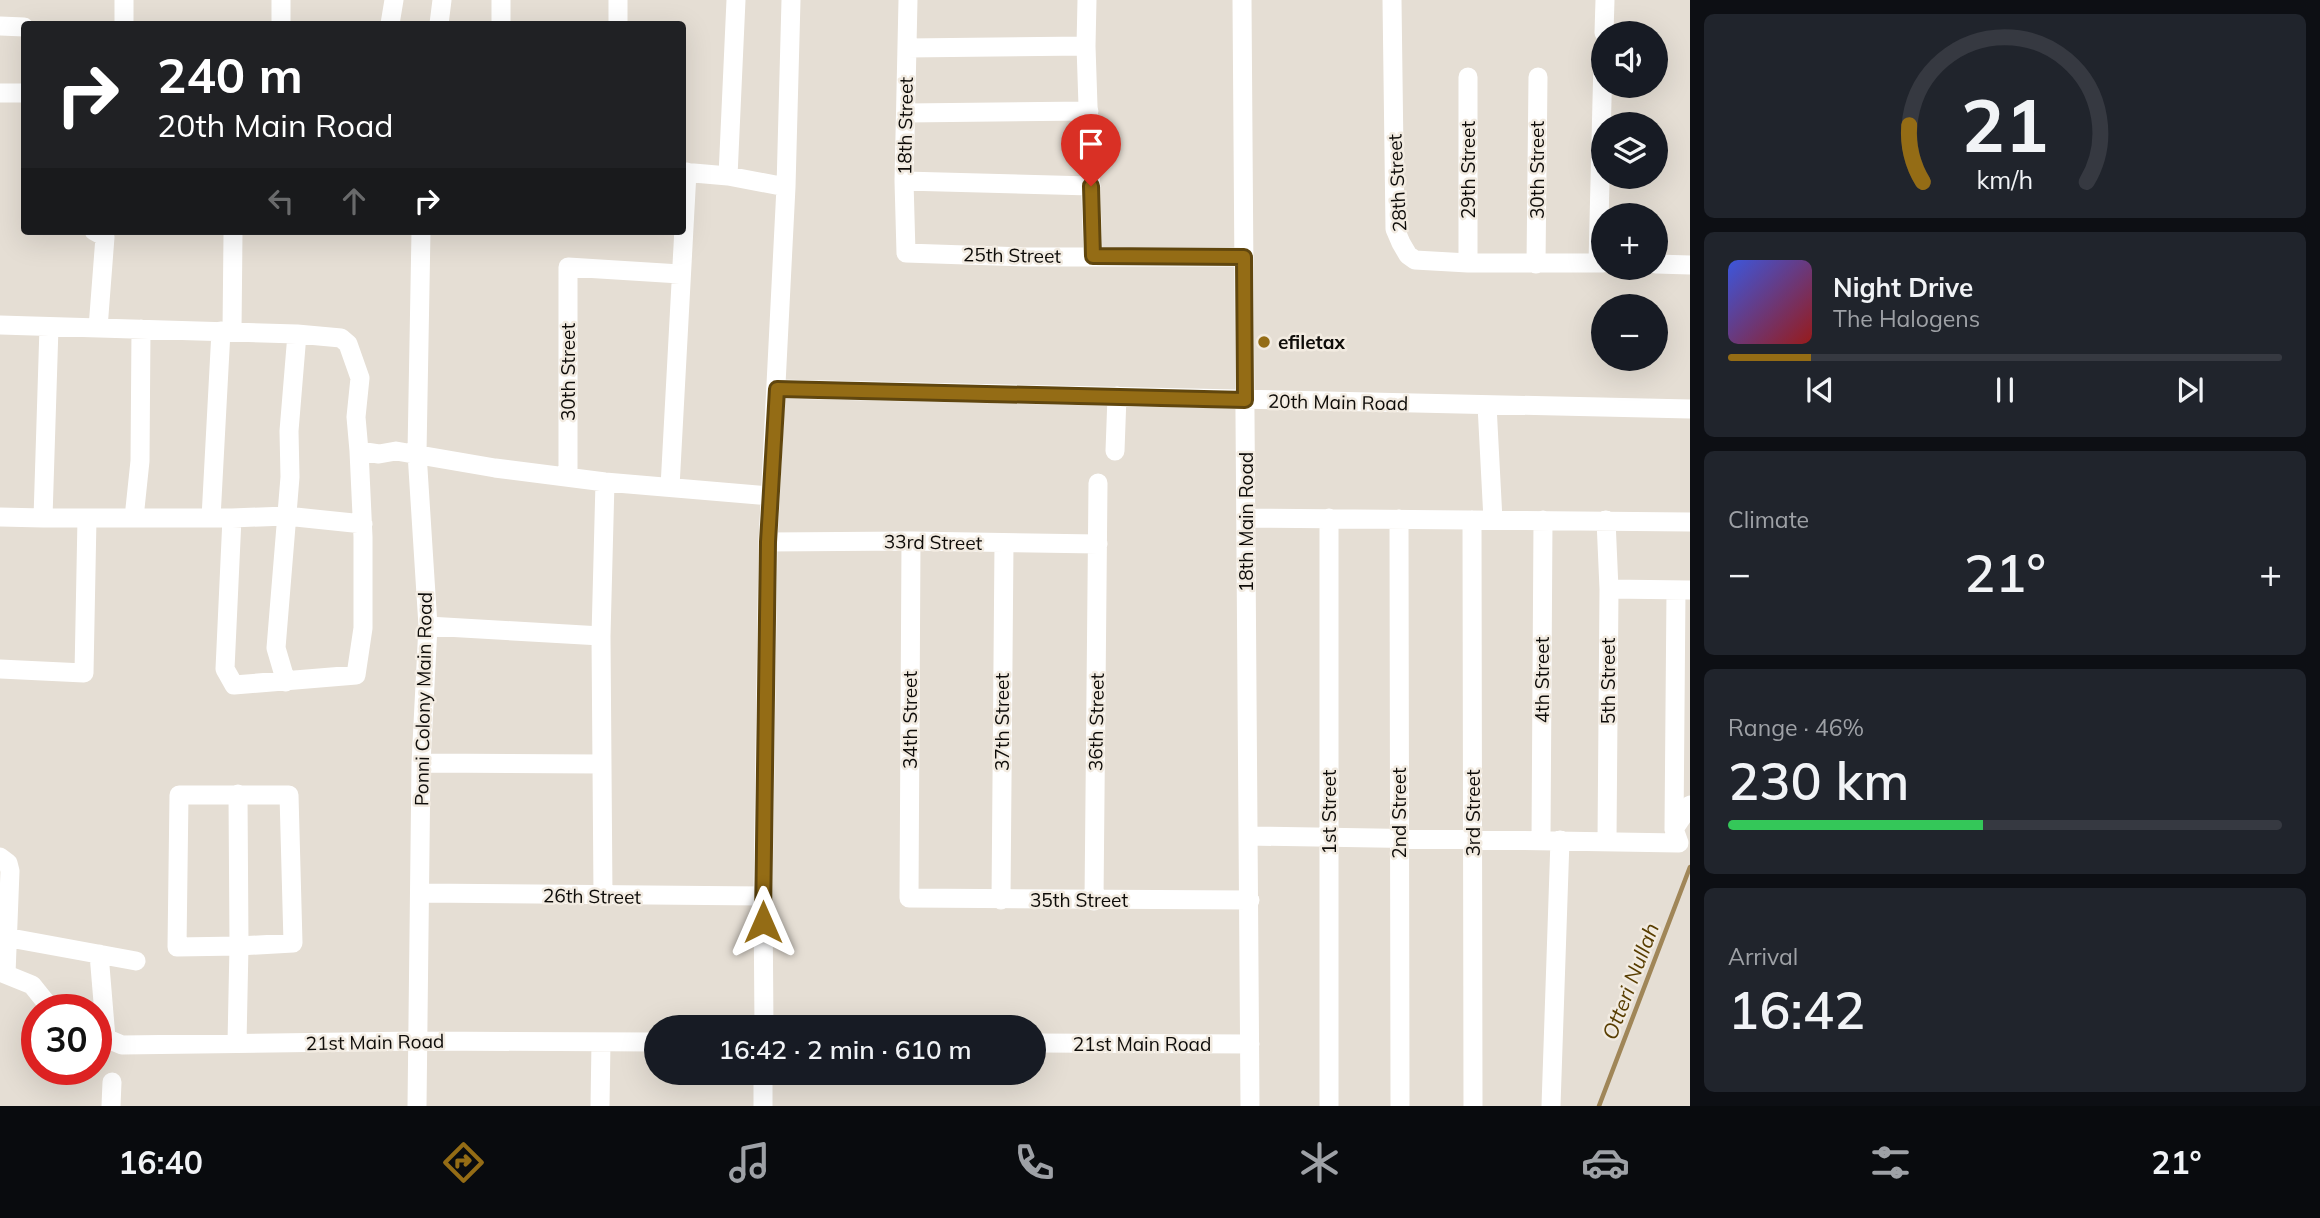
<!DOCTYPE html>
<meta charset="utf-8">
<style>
:root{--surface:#171b24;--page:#20242c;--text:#f1f3f6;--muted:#9ea1a6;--line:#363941;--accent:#946c15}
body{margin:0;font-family:Mulish,sans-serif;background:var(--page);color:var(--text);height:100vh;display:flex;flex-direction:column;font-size:26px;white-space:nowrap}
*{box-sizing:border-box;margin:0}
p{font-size:23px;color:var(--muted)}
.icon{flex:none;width:38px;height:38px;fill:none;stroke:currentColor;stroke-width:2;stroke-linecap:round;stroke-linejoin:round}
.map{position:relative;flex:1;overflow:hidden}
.sheet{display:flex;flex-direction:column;gap:14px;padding:14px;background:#0d0f14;width:630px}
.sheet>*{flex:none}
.guide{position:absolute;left:21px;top:21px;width:665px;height:214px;border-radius:7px;box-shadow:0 7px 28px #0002;background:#202124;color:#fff;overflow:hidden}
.fabs{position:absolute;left:1591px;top:21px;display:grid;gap:14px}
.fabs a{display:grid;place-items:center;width:77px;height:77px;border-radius:50%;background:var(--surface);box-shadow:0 7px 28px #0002;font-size:35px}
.speed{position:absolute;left:21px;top:994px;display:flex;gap:14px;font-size:35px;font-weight:700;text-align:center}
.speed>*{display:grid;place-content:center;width:91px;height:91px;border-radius:50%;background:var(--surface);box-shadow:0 7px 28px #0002;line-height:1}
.speed .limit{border:10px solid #d22;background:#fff;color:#111}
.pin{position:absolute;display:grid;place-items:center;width:60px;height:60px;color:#fff;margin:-72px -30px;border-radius:50% 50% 50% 0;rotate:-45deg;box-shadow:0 0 7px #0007}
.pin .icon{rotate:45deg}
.me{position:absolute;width:77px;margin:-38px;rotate:0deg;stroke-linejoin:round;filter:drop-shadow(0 0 5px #0008)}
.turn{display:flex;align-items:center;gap:24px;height:147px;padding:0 21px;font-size:32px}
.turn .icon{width:91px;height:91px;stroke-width:2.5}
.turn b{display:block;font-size:49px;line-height:60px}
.lanes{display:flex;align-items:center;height:66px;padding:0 21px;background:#0003;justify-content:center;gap:35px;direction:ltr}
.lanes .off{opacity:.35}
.big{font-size:52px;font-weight:600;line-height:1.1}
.sheet .card{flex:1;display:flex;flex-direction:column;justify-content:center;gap:10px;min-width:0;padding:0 24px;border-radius:10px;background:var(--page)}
.sheet .dial{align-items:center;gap:0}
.dial svg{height:182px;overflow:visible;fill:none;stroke:var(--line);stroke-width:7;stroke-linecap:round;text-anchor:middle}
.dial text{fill:var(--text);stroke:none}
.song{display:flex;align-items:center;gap:21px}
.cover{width:84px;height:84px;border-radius:10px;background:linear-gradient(135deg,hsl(230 70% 55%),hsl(0 70% 35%))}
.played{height:7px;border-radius:4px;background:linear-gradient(90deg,var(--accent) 15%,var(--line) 15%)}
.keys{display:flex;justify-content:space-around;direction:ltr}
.heat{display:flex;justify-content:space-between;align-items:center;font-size:38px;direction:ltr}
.charge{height:10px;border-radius:5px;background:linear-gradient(90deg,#34c759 46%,var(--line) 0)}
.trip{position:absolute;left:644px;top:1015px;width:402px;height:70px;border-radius:35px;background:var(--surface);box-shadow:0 7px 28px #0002;font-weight:600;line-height:70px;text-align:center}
.tab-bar{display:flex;height:112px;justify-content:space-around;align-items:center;background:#090b0e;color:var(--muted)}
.tab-bar .icon{width:49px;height:49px}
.tab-bar .selected{color:var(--accent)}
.tab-bar b{font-size:32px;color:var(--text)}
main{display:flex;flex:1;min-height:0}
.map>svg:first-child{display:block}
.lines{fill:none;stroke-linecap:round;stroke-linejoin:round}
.stream{stroke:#a08658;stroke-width:4.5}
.minor{stroke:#fff;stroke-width:19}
.route-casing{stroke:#60460e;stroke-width:18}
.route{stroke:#946c15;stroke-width:12}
.poi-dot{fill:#946c15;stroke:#f2ebe1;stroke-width:2.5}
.labels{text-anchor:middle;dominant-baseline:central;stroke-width:5;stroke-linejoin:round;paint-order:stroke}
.street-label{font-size:19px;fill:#0e0c09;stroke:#f2ebe1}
.poi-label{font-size:19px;font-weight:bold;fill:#0e0c09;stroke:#f2ebe1;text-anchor:start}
.water-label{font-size:21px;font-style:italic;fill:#583d00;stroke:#f2ebe1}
</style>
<main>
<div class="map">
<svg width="1690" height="1106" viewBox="0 0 1690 1106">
<rect width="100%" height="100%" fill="#e5ded4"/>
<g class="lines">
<path class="stream" d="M1599,1106L1690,867"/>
<path class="minor" d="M281,0V24
M736,0L728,176L786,187L768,542L763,896L764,1027
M908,0L904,181L906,253L1027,257H1244
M1087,0L1086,46L1093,256
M1242,0L1250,1106
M1392,0L1395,229L1401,243L1408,255L1415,260L1468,263H1603
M124,24V0
M390,24L394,0
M439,24L442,0
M501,24V0
M618,24V0
M0,26L24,27
M1604,33L1605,0
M907,48L1086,46
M0,93H24
M906,113L1089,111
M682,172L728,176
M904,181L1091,186
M786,187L791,0
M94,231L105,237L98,328
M1468,263V77
M1598,263L1603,60
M1536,264L1538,77
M1656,264L1690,265
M0,325L297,334L341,338L348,344L360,378L356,417L359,451L379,454L396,451L495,468L605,482L770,496
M232,331L233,234
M777,389L1690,409
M1487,405L1493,520
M1115,451L1117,396
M568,477V267L680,274
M670,487L687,172
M0,517L43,518L49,327
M43,518H232L225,669L234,685L356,675L363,628V537L359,451
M134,518L140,461L141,329
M211,518L221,331
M232,518L286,516L363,524
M1246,518L1690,522
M1329,518V1106
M1399,519L1400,1106
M1472,520L1473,1106
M1606,520L1609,589L1607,841
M911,541L909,898L1250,900
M768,542L911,541L1098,544
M1609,589L1690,590
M428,626L601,636
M0,669L84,673L87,518
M286,682L276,648L290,477L289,431L297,334
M421,763L602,764
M1674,829L1676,590
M1249,836L1679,843L1674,829L1690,805
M1541,840L1543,520
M0,857L8,863L10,871L6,974
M420,893L763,896
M603,896L601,636L605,482
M1001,900L1004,543
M1094,901L1098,483
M0,936L136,961
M99,954L106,1038
M0,972L32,985L52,1010
M96,1034L122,1045L419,1041L656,1042
M237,1043L239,946L293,943L289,795H179L177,947L239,946L238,794
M1034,1043L1250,1044
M111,1106L112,1082
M417,1106L421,763L428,626L417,453L421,231
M600,1106L601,1042
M763,1106V1073
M1551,1106L1560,840"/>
</g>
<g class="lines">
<g class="route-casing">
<path id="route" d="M763,922L768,542L777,389L1245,400L1244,257L1093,256L1091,186"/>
</g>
<use href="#route" class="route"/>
</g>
<circle class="poi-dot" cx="1264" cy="342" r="7"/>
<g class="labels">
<g class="street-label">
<text transform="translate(905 126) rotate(-89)">18th Street</text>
<text transform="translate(1468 170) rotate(-90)">29th Street</text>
<text transform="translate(1537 170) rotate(-90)">30th Street</text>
<text transform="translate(1397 183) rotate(-93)">28th Street</text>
<text transform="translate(1012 255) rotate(1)">25th Street</text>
<text transform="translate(568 372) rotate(-90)">30th Street</text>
<text transform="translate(1338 402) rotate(1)">20th Main Road</text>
<text transform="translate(1246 522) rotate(-90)">18th Main Road</text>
<text transform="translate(933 542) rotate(1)">33rd Street</text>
<text transform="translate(1542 680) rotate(-90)">4th Street</text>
<text transform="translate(1608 681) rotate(-90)">5th Street</text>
<text transform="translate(423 699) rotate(-89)">Ponni Colony Main Road</text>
<text transform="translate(910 720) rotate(-90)">34th Street</text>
<text transform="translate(1002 722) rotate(-90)">37th Street</text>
<text transform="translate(1096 722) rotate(-89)">36th Street</text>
<text transform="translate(1329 812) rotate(-90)">1st Street</text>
<text transform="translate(1399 813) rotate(-90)">2nd Street</text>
<text transform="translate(1473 813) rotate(-90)">3rd Street</text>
<text transform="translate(592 896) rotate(1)">26th Street</text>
<text x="1079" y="900">35th Street</text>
<text transform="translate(375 1042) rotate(-1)">21st Main Road</text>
<text x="1142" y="1044">21st Main Road</text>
</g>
<g class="poi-label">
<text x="1278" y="342">efiletax</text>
</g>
<g class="water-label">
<text transform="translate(1630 981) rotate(-69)">Otteri Nullah</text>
</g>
</g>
</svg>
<div class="fabs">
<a><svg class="icon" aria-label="sound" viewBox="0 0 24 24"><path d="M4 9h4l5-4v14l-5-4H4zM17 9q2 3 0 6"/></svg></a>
<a><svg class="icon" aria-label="layers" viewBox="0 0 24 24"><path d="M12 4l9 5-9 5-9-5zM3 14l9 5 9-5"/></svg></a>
<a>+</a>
<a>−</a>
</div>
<div class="speed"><div class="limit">30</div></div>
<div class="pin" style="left:1091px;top:186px;background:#d93025"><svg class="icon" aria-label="arrive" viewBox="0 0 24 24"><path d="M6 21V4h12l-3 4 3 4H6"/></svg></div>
<svg class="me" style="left:763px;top:922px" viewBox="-20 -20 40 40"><path d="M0-17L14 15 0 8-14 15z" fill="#946c15" stroke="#fff" stroke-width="4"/></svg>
<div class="trip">16:42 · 2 min · 610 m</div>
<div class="guide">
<div class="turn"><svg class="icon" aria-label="right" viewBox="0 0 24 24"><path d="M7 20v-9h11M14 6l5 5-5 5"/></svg><div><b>240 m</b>20th Main Road</div></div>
<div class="lanes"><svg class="icon off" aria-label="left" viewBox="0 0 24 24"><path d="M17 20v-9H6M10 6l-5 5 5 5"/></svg><svg class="icon off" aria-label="ahead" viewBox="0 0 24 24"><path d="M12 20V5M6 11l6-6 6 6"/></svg><svg class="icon" aria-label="right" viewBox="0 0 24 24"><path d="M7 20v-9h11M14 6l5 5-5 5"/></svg></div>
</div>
</div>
<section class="sheet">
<div class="card dial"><svg viewBox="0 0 100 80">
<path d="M14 69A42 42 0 1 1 86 69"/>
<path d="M14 69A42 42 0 0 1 8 44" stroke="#946c15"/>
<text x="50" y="56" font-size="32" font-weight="700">21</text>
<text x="50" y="72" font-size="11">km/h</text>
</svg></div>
<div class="card">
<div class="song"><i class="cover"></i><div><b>Night Drive</b><p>The Halogens</p></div></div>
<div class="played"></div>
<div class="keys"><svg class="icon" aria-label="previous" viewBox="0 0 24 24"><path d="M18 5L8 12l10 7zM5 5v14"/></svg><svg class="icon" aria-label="pause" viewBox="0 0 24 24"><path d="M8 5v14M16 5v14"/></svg><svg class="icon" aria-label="next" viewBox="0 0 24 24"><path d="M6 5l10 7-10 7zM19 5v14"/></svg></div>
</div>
<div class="card"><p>Climate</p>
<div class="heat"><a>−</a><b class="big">21°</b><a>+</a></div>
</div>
<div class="card"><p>Range · 46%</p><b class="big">230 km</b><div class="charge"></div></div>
<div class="card"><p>Arrival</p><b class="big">16:42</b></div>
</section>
</main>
<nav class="tab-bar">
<b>16:40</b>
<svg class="icon selected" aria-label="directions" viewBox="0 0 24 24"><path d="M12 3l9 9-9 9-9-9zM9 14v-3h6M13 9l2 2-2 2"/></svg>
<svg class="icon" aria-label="music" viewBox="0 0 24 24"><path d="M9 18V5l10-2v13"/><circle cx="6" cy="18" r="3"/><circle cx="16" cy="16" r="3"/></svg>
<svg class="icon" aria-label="phone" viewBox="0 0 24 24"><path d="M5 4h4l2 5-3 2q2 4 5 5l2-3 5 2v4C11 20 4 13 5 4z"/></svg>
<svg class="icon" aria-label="climate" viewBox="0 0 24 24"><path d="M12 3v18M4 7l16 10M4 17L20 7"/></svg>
<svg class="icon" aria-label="car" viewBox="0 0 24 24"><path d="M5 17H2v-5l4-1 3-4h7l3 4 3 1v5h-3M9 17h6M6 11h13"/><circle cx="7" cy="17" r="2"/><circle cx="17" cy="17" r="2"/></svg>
<svg class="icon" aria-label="filters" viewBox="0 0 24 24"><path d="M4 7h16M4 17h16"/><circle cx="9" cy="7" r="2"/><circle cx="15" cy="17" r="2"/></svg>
<b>21°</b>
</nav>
